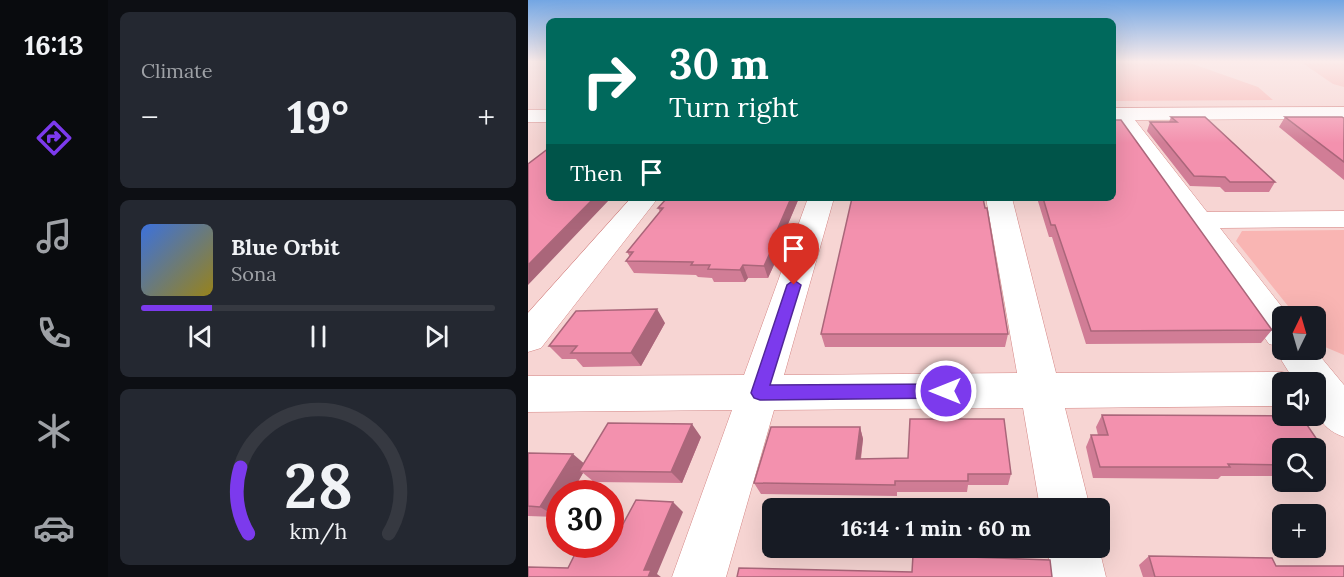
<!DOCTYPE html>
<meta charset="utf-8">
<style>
:root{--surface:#171b24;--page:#242831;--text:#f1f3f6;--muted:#9ea1a6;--line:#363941;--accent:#7c3aed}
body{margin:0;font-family:Lora,serif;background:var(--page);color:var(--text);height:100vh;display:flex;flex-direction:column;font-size:22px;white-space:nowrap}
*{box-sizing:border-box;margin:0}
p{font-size:20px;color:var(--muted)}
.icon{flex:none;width:33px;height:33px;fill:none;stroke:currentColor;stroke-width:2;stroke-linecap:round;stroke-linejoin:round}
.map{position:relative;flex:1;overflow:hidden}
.details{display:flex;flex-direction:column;gap:12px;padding:12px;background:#0d0f14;width:420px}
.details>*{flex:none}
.guide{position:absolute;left:18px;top:18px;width:570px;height:183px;border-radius:9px;box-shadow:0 6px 24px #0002;background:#00695c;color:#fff;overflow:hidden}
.needle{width:39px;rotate:5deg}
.fabs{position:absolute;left:744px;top:306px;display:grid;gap:12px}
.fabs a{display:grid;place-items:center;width:54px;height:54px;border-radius:9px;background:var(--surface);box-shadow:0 6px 24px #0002;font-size:30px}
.speed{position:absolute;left:18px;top:480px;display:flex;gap:12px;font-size:30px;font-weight:700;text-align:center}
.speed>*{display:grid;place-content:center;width:78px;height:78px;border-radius:50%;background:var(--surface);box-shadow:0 6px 24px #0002;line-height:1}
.speed .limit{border:9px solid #d22;background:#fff;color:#111}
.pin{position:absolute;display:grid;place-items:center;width:51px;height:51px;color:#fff;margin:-62px -26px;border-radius:50% 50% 50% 0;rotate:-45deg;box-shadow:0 0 6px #0007}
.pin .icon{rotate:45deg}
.me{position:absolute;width:66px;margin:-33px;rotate:270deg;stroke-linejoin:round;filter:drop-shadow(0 0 4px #0008)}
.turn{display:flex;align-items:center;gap:21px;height:126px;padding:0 24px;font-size:27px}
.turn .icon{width:78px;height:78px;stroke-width:2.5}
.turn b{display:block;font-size:42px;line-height:51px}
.then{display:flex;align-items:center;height:57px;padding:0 24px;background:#0003;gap:12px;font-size:22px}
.big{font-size:45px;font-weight:700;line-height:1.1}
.details .card{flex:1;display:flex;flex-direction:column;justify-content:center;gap:9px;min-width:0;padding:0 21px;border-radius:9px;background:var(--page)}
.details .dial{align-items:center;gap:0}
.dial svg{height:156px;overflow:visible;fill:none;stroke:var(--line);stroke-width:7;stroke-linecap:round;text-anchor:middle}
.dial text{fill:var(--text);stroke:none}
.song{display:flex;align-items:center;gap:18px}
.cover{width:72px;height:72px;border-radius:9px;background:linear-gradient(135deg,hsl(220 70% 55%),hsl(50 70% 35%))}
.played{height:6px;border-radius:3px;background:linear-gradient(90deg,var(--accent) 20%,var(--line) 20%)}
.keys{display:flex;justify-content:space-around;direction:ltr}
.heat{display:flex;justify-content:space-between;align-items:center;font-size:33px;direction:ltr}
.trip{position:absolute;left:234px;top:498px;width:348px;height:60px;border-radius:9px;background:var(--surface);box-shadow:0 6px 24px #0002;font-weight:700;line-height:60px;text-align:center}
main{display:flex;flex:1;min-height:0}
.tab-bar{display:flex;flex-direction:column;width:108px;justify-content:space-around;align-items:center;background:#090b0e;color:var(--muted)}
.tab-bar .icon{width:42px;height:42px}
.tab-bar .selected{color:var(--accent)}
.tab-bar b{font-size:27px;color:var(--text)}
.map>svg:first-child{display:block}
.green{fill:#f9b5b3}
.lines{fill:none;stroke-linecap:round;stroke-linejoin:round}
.minor-casing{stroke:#d48685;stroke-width:1}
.minor{fill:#fff;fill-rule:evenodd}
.wall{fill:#d17d96}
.shaded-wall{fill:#aa667a}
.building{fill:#f391ae;stroke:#aa667a;stroke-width:1.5}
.route{fill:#7c3aed;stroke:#51269a;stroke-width:1.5}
</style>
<main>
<nav class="tab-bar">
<b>16:13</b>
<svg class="icon selected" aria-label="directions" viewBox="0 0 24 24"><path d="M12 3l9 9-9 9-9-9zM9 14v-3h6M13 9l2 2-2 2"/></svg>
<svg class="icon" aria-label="music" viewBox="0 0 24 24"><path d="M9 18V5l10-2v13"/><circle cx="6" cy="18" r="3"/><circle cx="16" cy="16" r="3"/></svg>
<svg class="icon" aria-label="phone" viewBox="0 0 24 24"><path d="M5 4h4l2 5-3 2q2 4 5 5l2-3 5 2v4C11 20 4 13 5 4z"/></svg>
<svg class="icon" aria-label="climate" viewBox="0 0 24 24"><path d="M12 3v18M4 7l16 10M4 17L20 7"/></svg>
<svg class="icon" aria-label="car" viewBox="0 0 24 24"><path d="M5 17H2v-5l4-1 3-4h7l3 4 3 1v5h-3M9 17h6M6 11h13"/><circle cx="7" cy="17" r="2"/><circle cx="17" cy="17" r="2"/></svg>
</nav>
<section class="details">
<div class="card"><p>Climate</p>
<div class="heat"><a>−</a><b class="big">19°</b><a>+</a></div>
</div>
<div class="card">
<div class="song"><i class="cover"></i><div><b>Blue Orbit</b><p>Sona</p></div></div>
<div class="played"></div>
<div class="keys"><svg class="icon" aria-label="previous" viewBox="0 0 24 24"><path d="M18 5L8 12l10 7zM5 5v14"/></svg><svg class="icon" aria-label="pause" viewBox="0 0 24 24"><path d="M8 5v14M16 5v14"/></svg><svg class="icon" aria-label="next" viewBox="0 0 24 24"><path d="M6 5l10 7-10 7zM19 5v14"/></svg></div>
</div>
<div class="card dial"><svg viewBox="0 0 100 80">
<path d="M14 69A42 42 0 1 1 86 69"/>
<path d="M14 69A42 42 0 0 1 10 35" stroke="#7c3aed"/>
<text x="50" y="56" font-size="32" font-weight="700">28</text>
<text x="50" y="72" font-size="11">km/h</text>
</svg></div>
</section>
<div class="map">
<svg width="816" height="577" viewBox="0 0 816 577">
<rect width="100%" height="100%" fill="#f7d5d3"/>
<path class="green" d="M585,62H659L730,87L745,100L585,101Z
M773,62H816V87L805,84Z
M816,230V355L790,344L788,341V316H768L708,241L714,231Z"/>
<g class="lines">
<g class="minor-casing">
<path id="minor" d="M816,107V119L607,120L679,212L816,211V227L692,228L761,316H754V350H787L816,385V437C787,426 788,410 788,382H754V406L537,408L562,508H512L495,408L246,410L198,577H144L204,410L0,412V376L216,375L280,198H306L256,375L489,373L458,198H484L528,373L754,372L762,374L747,350L749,346L741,344L585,120V108Z
M0,110H21V122H0Z
M103,198H130L13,348L0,352V313Z
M519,548H571L578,577H524Z"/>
</g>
<use href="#minor" class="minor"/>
</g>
<path class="wall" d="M643,117L747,182L741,192H697L692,187L662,186L619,131L622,122H641Z
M757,117L816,118V180L751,127Z
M139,198H271L249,250L251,254L240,278H220L217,282H186L184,278L170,277L168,275L106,273L98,261L102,257L99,252L132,212L130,208Z
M509,198H585L744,330L733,343L558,344L524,237H521Z
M457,208L480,334L477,347H297L293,334Z
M137,323L113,366L55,367L48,359H34L21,346Z
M574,415L792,444L787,448H754V476H693L690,479L565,478L558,447L563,435H570L568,427Z
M332,427L335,439L333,459L483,474L480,485H440L439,492H369V496L233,494L226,483Z
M173,437L154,483L66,482L55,473L43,494H32L29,517L0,516V453L56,463Z
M788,451L796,465L788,472Z
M621,556L748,566L816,577H615L611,565Z"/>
<path class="shaded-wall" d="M66,198H83L0,285V265Z
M263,198H271L249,250L251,254L240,278L236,266L244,242Z
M215,265L220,278L217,282L212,270Z
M129,309L137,323L113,366L103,353Z
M164,424L173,437L154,483L143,472Z
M332,427L335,439L331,470L328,459Z
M45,454L59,466L51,471L55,473L43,494H32V513L29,517L12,507Z
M145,502L155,512L129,574L133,577H120L116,570Z"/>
<path class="building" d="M643,117H677L747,182H702L697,177L666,176L622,122H649Z
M757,117H814L816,118V162Z
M585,120H593L744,330L563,331L527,225H523L515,198H585Z
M21,148V198H66L0,265V164Z
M139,198H263L244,242H247L236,266L215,265L212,270L180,269L182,265H163L165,262L98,261L105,252H99L135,208H130Z
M324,198H455L457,208H459L480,334H293Z
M129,309L103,353H43L49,346H21L48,311Z
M574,415L773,416L792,444H783L786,448H754V465L700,464L702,467H572L563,435H580Z
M382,419H476L483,474H440V481H367V485L226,483L243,427H332L328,459L380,458Z
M80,423L164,424L143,472L51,471Z
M788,451L796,465H788Z
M0,453L45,454L12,507L0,506Z
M108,500L145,502L116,570H123L120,577H0V567L40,568L52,544H82V524H95Z
M385,555L522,560L524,577H209L211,568L384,572Z
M621,556L744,558L748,566H816V577H627Z"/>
<linearGradient id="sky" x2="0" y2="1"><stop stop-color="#73a6e3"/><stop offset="0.43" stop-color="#fbeceb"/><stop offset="1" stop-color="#fbeceb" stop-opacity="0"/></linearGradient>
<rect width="816" height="143" fill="url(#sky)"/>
<path class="route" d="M266,280L273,285L242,385L418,384L424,386L426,391L424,396L418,398L232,400L226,398L223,393L259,285Z"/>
</svg>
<div class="fabs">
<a><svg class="needle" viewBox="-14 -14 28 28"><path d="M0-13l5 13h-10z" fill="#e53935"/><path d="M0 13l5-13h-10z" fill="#9ea1a6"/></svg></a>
<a><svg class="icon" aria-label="sound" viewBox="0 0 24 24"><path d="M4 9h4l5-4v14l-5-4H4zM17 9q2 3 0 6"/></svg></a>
<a><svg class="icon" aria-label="search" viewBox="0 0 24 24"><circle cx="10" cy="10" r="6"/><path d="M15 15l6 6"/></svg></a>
<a>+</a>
</div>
<div class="speed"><div class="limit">30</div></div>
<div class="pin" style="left:266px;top:285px;background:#d93025"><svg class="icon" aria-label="arrive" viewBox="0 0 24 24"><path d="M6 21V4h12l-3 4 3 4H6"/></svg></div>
<svg class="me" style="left:418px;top:391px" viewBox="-20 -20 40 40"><circle r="17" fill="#7c3aed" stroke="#fff" stroke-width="3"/><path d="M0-11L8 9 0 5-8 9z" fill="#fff"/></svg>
<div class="trip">16:14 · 1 min · 60 m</div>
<div class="guide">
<div class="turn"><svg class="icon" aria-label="right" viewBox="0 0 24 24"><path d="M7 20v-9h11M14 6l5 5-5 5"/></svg><div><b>30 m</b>Turn right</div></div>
<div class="then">Then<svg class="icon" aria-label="arrive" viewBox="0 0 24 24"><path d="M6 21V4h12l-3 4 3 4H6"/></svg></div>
</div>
</div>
</main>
